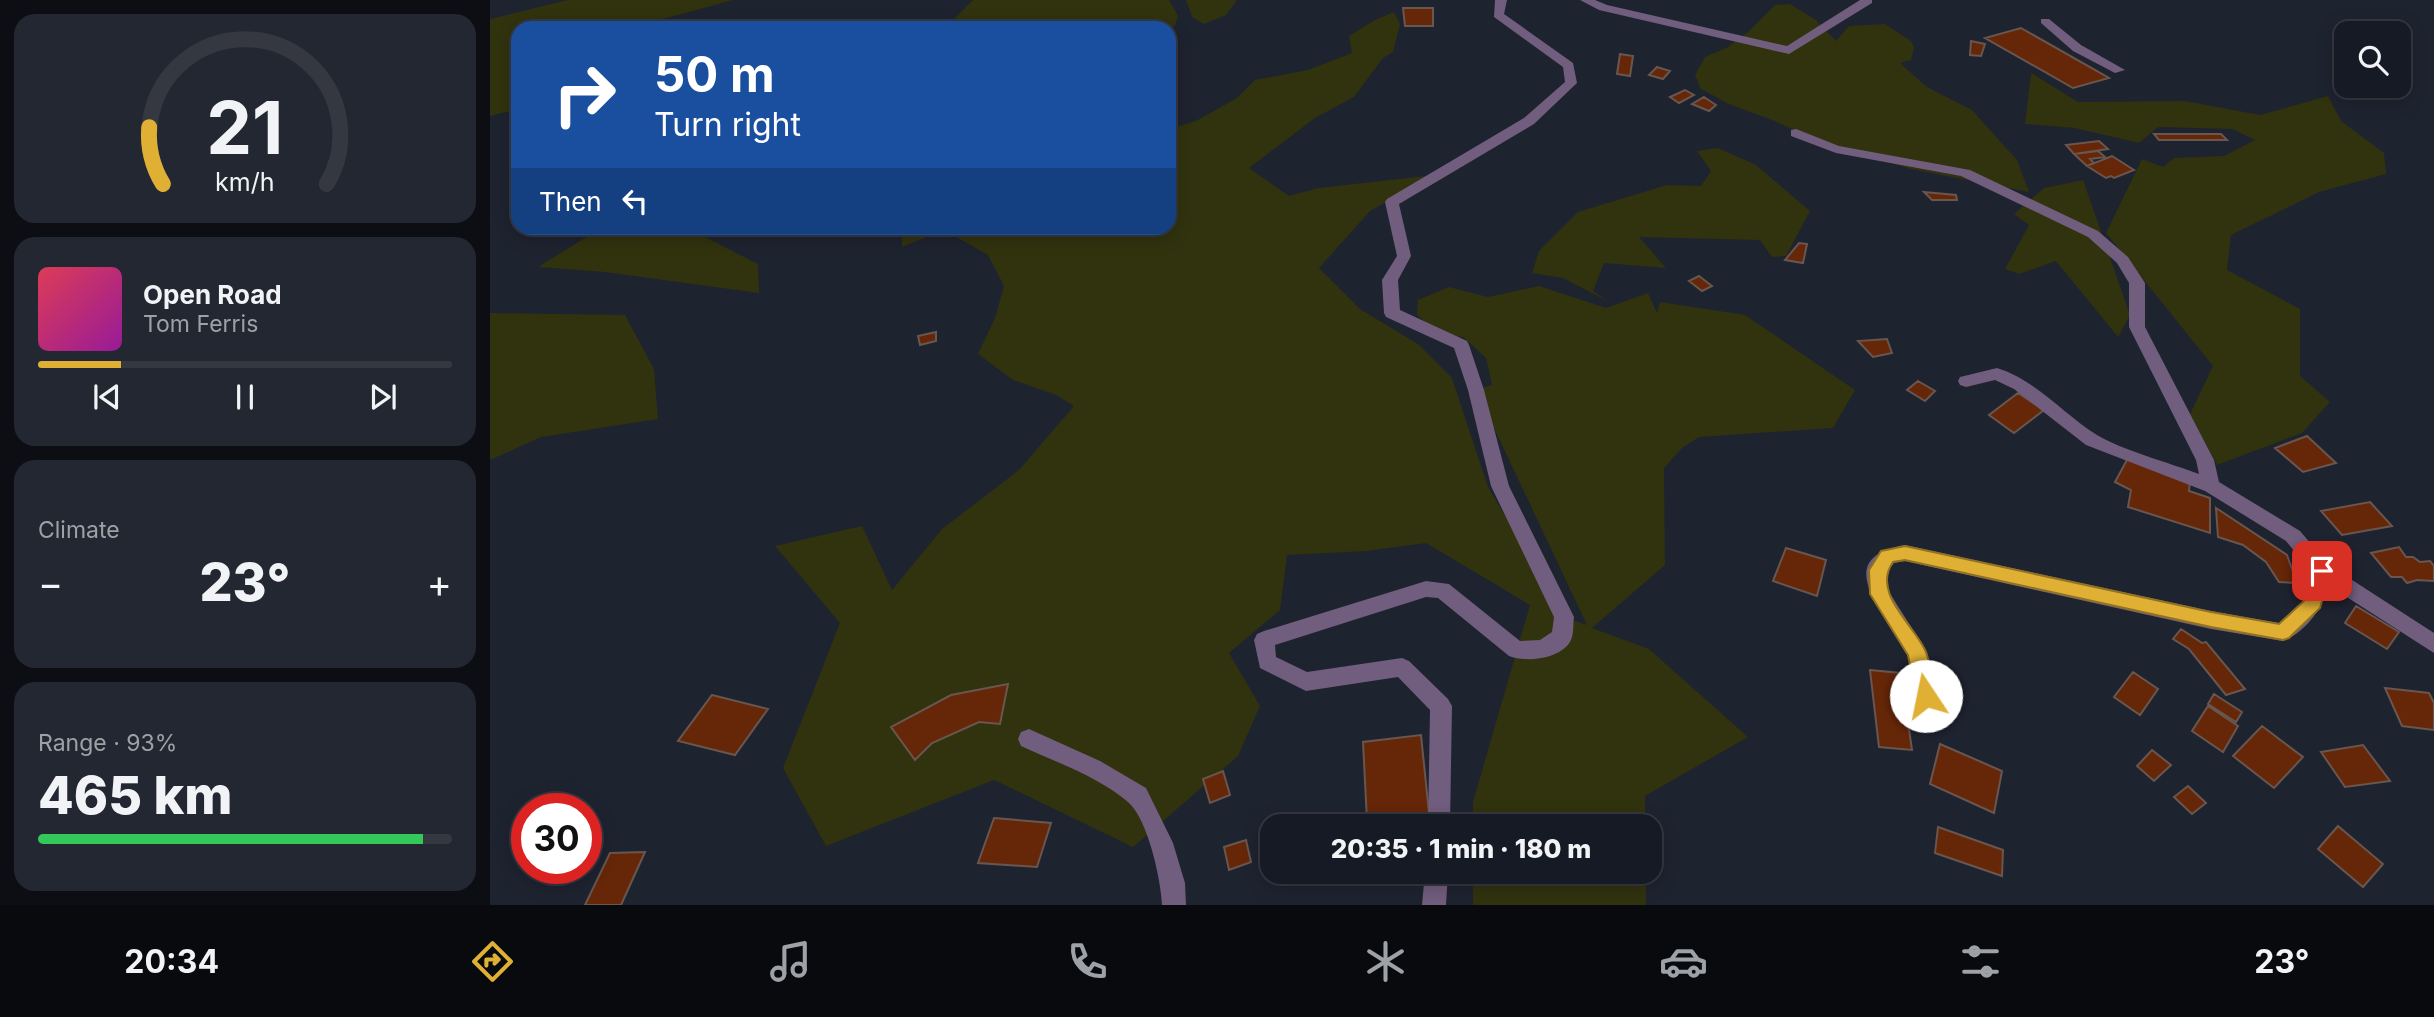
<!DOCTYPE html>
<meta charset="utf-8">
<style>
:root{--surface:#161a24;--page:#232731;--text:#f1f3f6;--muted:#9ea1a6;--line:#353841;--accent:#dfb034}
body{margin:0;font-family:Inter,sans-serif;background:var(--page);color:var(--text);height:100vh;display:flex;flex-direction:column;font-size:26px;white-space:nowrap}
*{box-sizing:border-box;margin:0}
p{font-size:23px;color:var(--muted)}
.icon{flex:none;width:38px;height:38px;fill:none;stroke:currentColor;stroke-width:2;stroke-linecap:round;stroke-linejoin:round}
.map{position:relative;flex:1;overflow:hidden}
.panel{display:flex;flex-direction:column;gap:14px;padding:14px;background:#0c0e14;width:490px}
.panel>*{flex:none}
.guide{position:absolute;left:21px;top:21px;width:665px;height:214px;border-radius:21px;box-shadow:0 4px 18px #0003,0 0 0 2px var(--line);background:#1a4fa0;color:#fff;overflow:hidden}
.controls{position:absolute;left:1844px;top:21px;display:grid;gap:14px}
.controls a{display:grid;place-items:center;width:77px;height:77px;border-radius:14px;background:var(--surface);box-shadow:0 4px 18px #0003,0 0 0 2px var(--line);font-size:35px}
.speed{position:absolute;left:21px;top:793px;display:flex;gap:14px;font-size:35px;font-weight:700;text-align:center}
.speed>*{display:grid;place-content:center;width:91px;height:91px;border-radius:50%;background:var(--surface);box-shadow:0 4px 18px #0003,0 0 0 2px var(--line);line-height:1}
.speed .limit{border:10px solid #d22;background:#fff;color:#111}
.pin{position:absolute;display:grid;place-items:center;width:60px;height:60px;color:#fff;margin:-30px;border-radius:14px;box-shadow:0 4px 10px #0006}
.me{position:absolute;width:77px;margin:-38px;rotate:349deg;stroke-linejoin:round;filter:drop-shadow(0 0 5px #0008)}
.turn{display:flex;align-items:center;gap:24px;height:147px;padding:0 28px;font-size:32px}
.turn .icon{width:91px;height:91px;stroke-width:2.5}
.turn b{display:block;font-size:49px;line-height:60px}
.then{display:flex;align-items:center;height:66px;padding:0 28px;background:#0003;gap:14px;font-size:26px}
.big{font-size:52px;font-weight:800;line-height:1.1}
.panel .widget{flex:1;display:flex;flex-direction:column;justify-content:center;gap:10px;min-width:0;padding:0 24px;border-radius:21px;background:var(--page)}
.panel .dial{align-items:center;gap:0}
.dial svg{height:182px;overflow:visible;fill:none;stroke:var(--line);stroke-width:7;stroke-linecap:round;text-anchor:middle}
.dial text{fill:var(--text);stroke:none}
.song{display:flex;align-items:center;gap:21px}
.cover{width:84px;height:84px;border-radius:10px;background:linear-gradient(135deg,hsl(350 70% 55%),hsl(300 70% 35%))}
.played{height:7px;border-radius:4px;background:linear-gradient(90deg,var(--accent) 20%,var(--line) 20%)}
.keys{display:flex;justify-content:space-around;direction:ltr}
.heat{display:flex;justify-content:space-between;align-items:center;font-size:38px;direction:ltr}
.charge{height:10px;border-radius:5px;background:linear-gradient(90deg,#34c759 93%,var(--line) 0)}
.trip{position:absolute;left:770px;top:814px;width:402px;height:70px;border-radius:21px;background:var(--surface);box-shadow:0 4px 18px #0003,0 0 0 2px var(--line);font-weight:800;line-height:70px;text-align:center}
.dock{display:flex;height:112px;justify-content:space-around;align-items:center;background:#090a0e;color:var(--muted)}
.dock .icon{width:49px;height:49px}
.dock .active{color:var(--accent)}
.dock b{font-size:32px;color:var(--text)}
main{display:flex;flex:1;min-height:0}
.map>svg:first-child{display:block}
.green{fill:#31320e}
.building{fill:#662608;stroke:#68564f;stroke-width:2}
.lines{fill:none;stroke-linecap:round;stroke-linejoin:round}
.street{fill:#715d7d;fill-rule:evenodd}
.route{fill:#dfb034;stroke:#917222;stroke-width:2}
</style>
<main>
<section class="panel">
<div class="widget dial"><svg viewBox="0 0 100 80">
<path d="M14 69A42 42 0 1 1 86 69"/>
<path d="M14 69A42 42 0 0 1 8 44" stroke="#dfb034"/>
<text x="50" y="56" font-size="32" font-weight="700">21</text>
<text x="50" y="72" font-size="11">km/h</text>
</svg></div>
<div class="widget">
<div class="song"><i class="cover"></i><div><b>Open Road</b><p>Tom Ferris</p></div></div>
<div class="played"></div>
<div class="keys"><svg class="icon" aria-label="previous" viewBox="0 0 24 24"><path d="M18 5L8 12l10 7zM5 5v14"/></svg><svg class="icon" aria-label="pause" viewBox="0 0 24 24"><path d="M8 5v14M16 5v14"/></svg><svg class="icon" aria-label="next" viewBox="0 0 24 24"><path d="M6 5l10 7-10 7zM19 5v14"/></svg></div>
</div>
<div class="widget"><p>Climate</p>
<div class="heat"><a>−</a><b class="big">23°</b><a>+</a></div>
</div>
<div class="widget"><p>Range · 93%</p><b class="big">465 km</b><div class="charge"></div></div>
</section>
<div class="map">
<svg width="1944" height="905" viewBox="0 0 1944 905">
<rect width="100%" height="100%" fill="#1e2330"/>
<path class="green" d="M78,0H243L140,28H28V109L0,116V19Z
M483,0H679L688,16L685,26L671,28H455Z
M696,0H747L736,15L714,24L702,17Z
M1300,4L1326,20L1346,41L1359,26L1395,24L1421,41L1424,48L1421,60L1410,63L1437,87L1482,110L1527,160L1539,192L1421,169L1329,142L1285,121L1239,104L1211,89L1205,75L1215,57L1238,47L1258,32L1285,5Z
M904,12L910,24L903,52L893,58L864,97L825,118L759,168L799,196L828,188L945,175L880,211L829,268L870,309L928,344L962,378L998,487L1076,618L1097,625L986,390L1002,385L996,358L973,337L951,336L927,315L928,300L959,287L998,297L1049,286L1116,308L1158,293L1167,313L1170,302L1255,315L1365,390L1343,428L1209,437L1192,448L1174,468L1175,565L1102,628L1159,649L1258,737L1155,796V826H983V802L1040,605L936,543L876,551L797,555L790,610L739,653L770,706L748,756L643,847L504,780L336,846L293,768L350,623L285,546L372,526L402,590L452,529L529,470L584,406L566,395L523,380L488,354L505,318L514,286L498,255L454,230L412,247V228H679V129L706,121L747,98L765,80L818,70L862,53L859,36L885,20Z
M1541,73L1588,102L1695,101L1770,115L1838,96L1851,121L1894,153L1896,174L1829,192L1741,235L1737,270L1810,309V376L1840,402L1812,433L1727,465L1700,414L1723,366L1616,233L1652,159L1673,167L1684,158L1734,156L1765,140L1743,129L1668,127L1649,143L1585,128L1535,124Z
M1228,148L1266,165L1320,211L1296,256L1282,257L1270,240L1149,237L1176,268L1114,263L1103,291L1119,302L1073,278L1042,273L1049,251L1088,212L1177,185L1211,186L1221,171L1207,151Z
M1593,180L1640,315L1628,337L1566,261L1529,274L1515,269L1539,225L1524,214L1554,188Z
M111,228H208L207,233L268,264L269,293L115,272L48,267Z
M0,313L135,315L164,369L168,419L51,437L0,460Z
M983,872H1156V905H983Z"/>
<path class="building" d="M913,8H943V26H915Z
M1531,28L1619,78L1583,88L1495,38Z
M1481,41L1495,44L1491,56L1480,55Z
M1130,54L1143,56L1140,76L1127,74Z
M1167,67L1180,71L1173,79L1159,75Z
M1195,90L1204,95L1189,103L1180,97Z
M1214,97L1226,105L1219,111L1202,104Z
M1664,134H1731L1737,140H1669Z
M1609,141L1618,149L1584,154L1576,145Z
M1608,151L1615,157L1600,159L1604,163L1597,166L1584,154Z
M1622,156L1644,170L1624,178L1621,176L1616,178L1597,166Z
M1434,192L1466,195L1467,200H1442Z
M1309,243L1317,244L1313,263L1295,260Z
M1209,276L1222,286L1212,291L1199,281Z
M446,332V341L430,345L428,336Z
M1397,339L1402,353L1383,357L1368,341Z
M1428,381L1445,391L1435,401L1417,390Z
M1528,393L1554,410L1524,433L1499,415Z
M1817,436L1846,463L1813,472L1785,448Z
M1638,458L1700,482L1699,491L1720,498V533L1638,507L1641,490L1625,482Z
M1880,502L1902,526L1852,535L1831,511Z
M1726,508L1797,555L1807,583L1789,582L1776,562L1753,545L1728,537Z
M1909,547L1916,557H1923L1930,562L1940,561L1944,566V581L1927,580L1917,583L1912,577H1901L1881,553Z
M1296,548L1336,560L1327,596L1283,581Z
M1866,606L1909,632L1897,649L1855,623Z
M1691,629L1712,643L1716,642L1755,689L1736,695L1699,649L1683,639Z
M1380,670L1411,673L1422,750L1389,747Z
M1643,672L1668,689L1650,715L1624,697Z
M518,684L510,724L489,722L442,743L425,760L401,727L461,695Z
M1895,688L1939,693L1944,703V730L1912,726Z
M1724,694L1752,712L1746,722L1718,704Z
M222,695L278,709L245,755L188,741Z
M1718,706L1748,726L1733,752L1702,731Z
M1772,726L1813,757L1784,788L1743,756Z
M931,735L939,813L877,821L873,742Z
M1450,744L1512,771L1504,813L1440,784Z
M1873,745L1900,781L1855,787L1831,752Z
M1662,750L1681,765L1664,781L1647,766Z
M733,771L740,795L720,803L713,779Z
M1698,786L1716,803L1702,814L1684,797Z
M504,818L561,823L547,867L488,863Z
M1848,826L1893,864L1873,887L1828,849Z
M1448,827L1513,850L1512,876L1445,853Z
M756,840L761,862L739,870L734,847Z
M155,852L131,905H95L120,853Z"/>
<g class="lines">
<path class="street" d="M1005,0H1017L1014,14L1083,63L1087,83L1044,124L909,204L921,256L908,280L910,310L977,341L979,345L994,390L1019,486L1084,617C1083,624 1084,633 1081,640C1072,659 1036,663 1019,656L948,598L936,597L785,645L786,657L817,672L912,658L919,661L958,699L962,706L960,826H938L940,710L908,677L816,691L770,668L764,640L767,634L774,631L936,581L959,584L1030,641L1050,640L1062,632L1064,617L1001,486L978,390L964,348L896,317L894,313L892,280L907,256L895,202L897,199L1034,118L1075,82L1073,67L1004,17Z
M1090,0H1105L1117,5L1297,46L1370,0H1382V3L1299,54L1109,10Z
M1551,19H1559L1591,45L1635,70L1625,73L1583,51L1551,23Z
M1306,129L1349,146L1480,170L1608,231L1638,257L1655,283V327L1724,460L1729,482L1810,531L1839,565L1944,633V653L1838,585C1833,608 1816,632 1793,641L1721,629L1415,561L1404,563L1397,572L1399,592L1437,652L1446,696L1443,703L1436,706L1429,703C1422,688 1424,670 1417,654C1403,619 1334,559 1415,545L1721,611L1789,623L1815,599L1822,573L1796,541L1715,491L1596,445L1524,389L1505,380L1476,387L1470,385L1468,381L1470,377L1507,368C1546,380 1573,414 1607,435C1632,450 1680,463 1709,474L1706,460L1639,327V283L1627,263L1598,237L1471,176L1346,153L1301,136V130Z
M539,729L610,761L656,788L683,843L695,883L696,905H672C671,880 658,819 638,802C609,777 566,762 531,746L528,739L531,732Z
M935,872H958L956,905H932Z"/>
</g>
<path class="route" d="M1415,546L1721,612L1789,624L1816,599L1826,566L1832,564L1838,566L1841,571L1830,608L1799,638L1793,640L1721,627L1415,560L1403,562C1382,592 1421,622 1434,648C1441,661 1442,681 1445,696L1442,702L1436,704L1429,702L1426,696L1418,655L1380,594L1379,570L1391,551Z"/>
</svg>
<div class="controls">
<a><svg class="icon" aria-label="search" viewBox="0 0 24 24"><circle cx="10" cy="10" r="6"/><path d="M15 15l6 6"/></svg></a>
</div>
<div class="speed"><div class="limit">30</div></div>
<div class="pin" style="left:1832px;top:571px;background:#d93025"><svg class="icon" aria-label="arrive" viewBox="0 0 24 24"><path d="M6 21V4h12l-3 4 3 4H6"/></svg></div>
<svg class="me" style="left:1436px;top:696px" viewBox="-20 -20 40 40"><circle r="19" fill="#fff"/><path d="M0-13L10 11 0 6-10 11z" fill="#dfb034"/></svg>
<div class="trip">20:35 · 1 min · 180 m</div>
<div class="guide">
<div class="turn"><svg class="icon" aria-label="right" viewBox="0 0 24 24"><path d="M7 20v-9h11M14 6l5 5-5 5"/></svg><div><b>50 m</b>Turn right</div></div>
<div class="then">Then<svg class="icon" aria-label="left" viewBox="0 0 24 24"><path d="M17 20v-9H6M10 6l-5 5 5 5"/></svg></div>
</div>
</div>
</main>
<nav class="dock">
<b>20:34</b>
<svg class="icon active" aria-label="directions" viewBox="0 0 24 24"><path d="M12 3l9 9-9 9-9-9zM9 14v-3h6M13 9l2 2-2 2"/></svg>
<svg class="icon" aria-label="music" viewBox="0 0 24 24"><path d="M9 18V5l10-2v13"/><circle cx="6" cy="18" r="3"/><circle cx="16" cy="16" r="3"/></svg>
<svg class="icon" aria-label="phone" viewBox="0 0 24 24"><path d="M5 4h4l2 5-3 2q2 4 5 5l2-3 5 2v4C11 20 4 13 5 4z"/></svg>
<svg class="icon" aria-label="climate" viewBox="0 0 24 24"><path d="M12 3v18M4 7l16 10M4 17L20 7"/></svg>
<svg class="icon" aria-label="car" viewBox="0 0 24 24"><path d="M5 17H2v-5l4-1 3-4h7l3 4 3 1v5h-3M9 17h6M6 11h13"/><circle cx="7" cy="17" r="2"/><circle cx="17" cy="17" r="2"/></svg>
<svg class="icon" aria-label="filters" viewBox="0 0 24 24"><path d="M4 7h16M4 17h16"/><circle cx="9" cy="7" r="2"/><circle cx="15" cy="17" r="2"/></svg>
<b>23°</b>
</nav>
